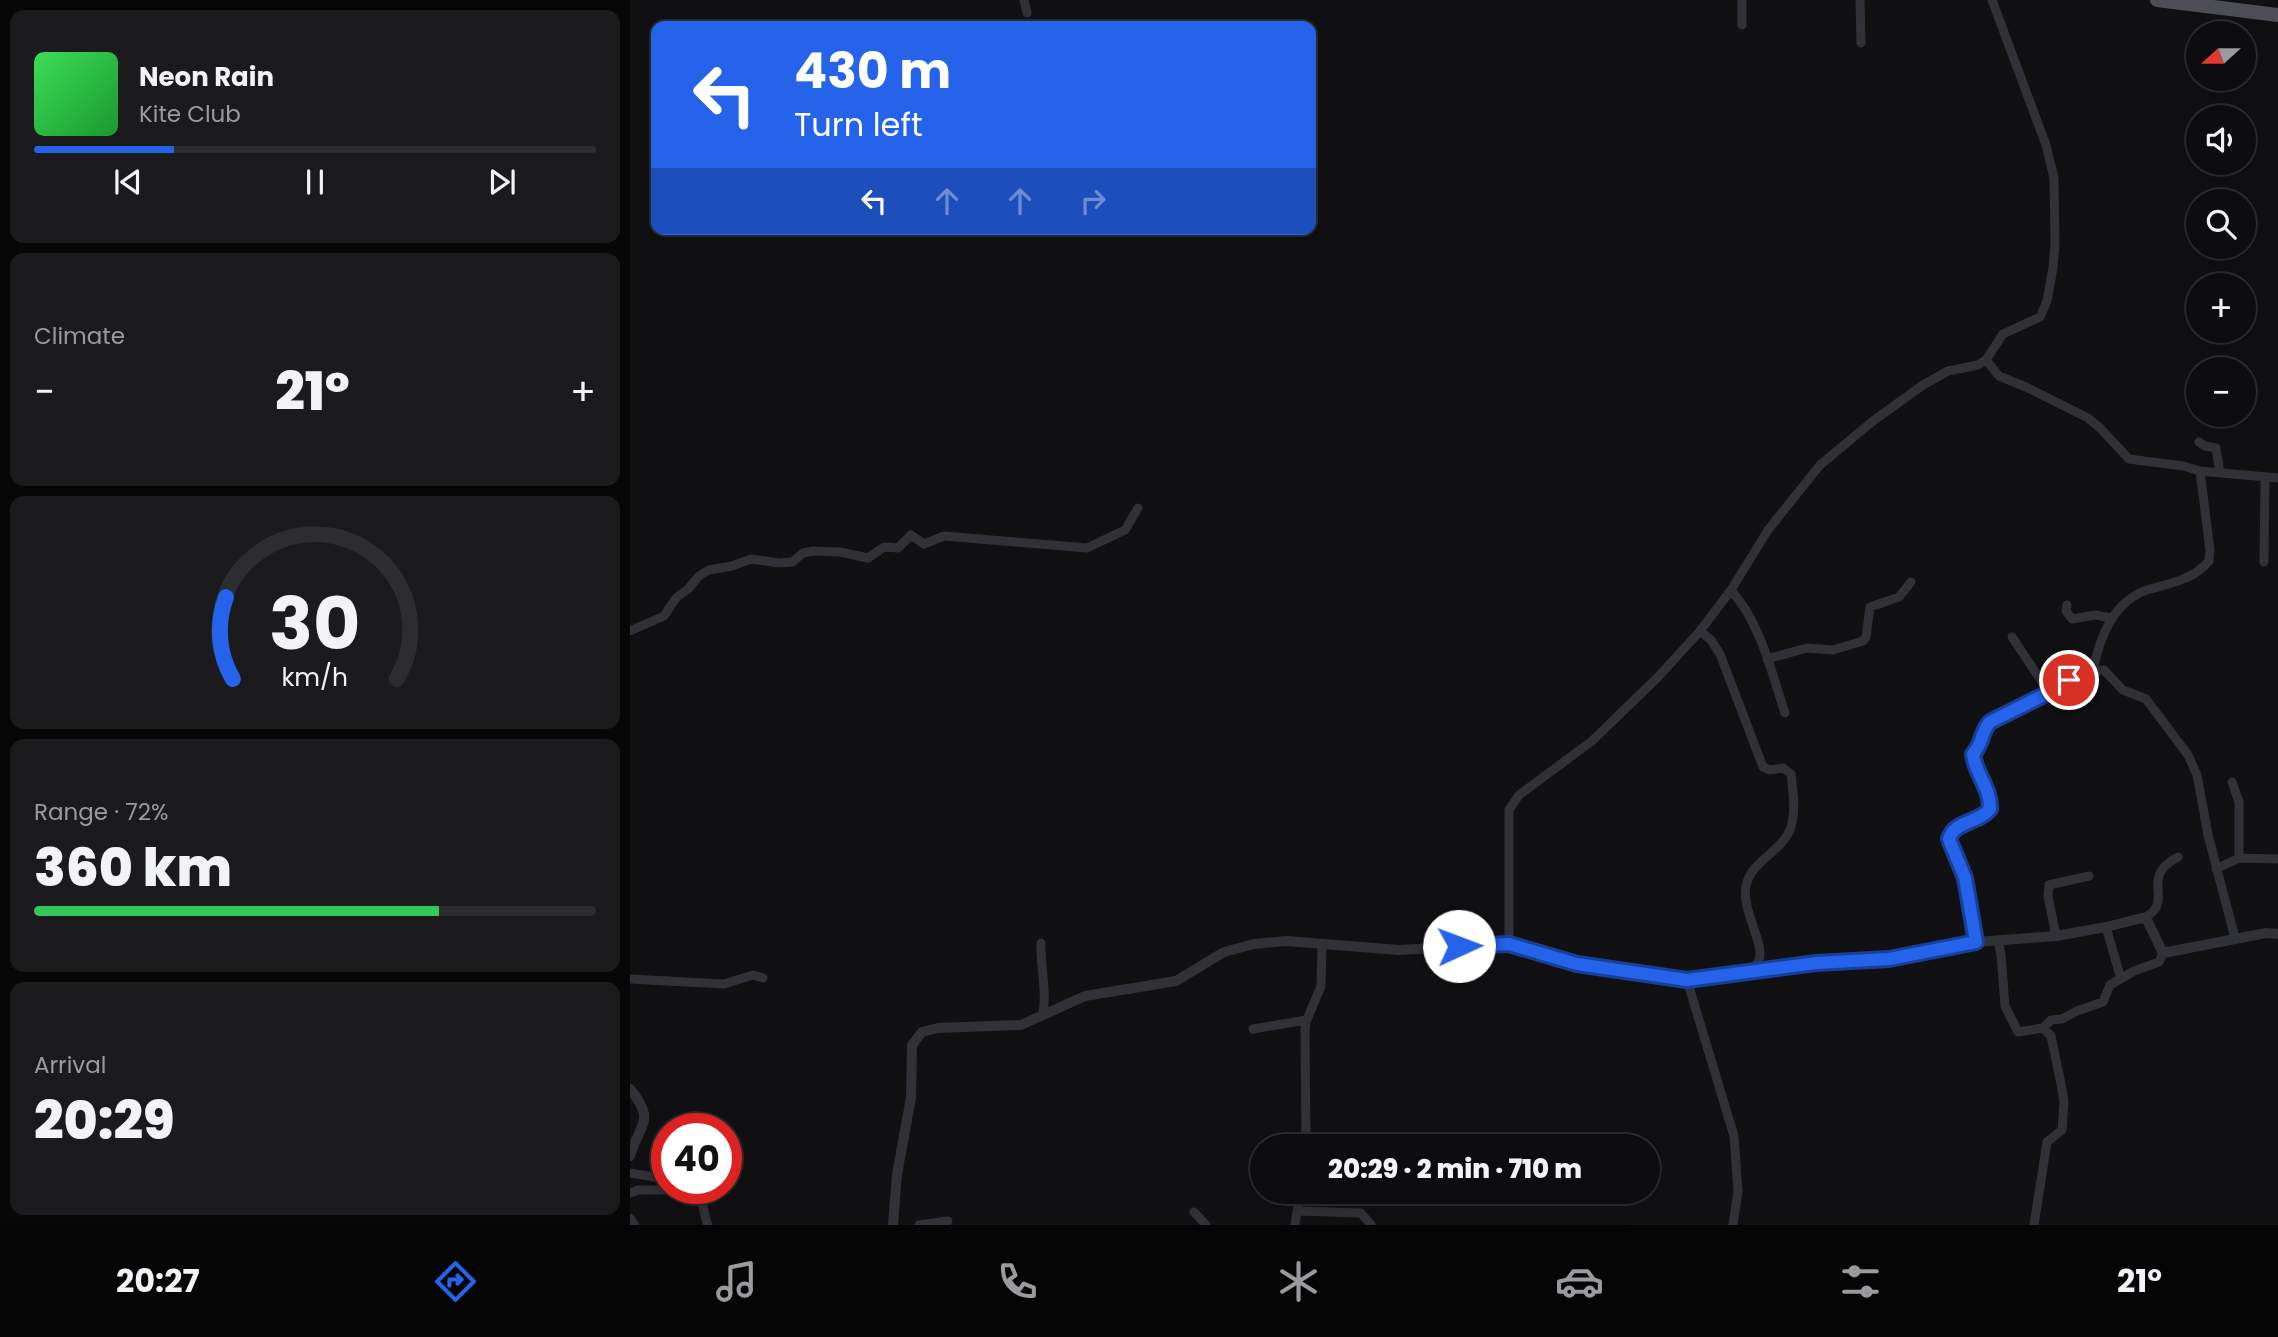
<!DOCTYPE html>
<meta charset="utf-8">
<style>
:root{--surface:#0d0c0e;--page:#1b1a1c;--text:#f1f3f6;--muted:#9a9b9e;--line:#2d2c2e;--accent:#2563eb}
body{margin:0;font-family:Poppins,sans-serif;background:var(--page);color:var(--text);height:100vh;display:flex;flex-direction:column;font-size:26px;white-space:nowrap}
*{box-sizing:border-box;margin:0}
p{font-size:23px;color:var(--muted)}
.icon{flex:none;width:38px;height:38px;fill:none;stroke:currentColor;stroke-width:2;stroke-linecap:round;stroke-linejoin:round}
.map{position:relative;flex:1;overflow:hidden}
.side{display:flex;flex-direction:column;gap:10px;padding:10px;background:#070708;width:630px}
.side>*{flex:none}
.top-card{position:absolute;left:21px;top:21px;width:665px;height:214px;border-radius:14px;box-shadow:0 4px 18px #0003,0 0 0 2px var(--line);background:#2563eb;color:#fff;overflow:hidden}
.needle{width:46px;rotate:249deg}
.fabs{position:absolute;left:1556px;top:21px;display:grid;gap:14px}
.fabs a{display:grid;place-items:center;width:70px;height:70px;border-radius:50%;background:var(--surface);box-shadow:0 4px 18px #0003,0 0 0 2px var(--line);font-size:35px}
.speed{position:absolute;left:21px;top:1113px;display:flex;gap:14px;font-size:35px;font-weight:700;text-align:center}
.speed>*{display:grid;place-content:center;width:91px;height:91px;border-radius:50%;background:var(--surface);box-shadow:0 4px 18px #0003,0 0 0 2px var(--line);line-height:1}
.speed .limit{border:10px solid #d22;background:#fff;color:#111}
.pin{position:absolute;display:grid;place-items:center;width:60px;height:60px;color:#fff;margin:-30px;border:4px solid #fff;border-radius:50%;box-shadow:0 2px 7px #0007}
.me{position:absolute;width:77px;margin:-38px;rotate:88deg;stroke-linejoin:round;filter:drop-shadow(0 0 5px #0008)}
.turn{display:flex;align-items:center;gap:24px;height:147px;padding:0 28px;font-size:32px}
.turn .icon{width:91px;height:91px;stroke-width:2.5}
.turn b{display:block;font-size:49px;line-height:60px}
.lanes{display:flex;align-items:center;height:66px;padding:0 28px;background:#0003;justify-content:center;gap:35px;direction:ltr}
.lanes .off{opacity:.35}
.big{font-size:52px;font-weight:800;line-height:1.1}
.side .widget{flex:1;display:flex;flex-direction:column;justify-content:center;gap:10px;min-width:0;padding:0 24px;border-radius:14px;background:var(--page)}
.side .dial{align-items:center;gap:0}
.dial svg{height:182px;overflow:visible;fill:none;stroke:var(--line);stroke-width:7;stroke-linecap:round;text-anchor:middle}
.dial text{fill:var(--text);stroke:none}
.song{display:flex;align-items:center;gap:21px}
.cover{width:84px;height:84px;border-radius:10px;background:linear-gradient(135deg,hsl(130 70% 55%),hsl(130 70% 35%))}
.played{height:7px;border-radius:4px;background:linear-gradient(90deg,var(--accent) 25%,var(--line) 25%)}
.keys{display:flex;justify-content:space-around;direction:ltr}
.heat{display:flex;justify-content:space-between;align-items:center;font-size:38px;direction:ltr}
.charge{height:10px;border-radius:5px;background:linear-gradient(90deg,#34c759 72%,var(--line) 0)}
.trip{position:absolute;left:620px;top:1134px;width:410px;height:70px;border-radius:35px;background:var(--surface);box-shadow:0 4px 18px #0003,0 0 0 2px var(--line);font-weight:800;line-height:70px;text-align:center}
.tabs{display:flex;height:112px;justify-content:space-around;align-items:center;background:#050506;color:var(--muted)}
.tabs .icon{width:49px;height:49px}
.tabs .selected{color:var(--accent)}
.tabs b{font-size:32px;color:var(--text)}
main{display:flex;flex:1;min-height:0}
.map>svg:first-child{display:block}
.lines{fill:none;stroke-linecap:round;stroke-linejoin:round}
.minor{stroke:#313237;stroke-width:9}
.tertiary{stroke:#313237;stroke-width:10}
.primary{stroke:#4d4e56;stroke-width:14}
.route-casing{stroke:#184099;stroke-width:18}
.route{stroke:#2563eb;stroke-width:12}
</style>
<main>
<section class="side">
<div class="widget">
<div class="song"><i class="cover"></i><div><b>Neon Rain</b><p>Kite Club</p></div></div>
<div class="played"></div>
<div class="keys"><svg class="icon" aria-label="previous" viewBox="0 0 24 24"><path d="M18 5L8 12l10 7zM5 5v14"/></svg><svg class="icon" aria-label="pause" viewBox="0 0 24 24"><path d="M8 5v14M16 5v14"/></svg><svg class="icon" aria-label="next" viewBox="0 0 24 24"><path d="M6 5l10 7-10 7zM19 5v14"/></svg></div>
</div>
<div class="widget"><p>Climate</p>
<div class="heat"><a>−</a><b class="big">21°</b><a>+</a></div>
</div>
<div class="widget dial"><svg viewBox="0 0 100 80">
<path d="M14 69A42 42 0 1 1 86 69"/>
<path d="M14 69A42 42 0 0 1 11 33" stroke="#2563eb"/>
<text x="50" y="56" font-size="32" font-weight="700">30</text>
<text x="50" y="72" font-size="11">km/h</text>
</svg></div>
<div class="widget"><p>Range · 72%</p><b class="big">360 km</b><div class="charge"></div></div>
<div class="widget"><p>Arrival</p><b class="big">20:29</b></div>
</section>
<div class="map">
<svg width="1648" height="1225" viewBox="0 0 1648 1225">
<rect width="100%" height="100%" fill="#111012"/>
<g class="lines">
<path class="minor" d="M394,0L397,13
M1112,0V25
M1230,0L1231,43
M1356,360L1369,376L1396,387L1458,418L1470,428L1499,459L1553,466L1570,471
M1569,442L1575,446L1586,448L1590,473
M1634,562L1635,477
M1101,590C1131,624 1141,671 1155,713
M1437,605L1436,611L1442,619L1465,615L1481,618
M0,631L34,616L46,598L58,589L69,576L79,570L102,566L121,559L149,563L162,562L173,553L183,551L210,552L238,558L254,547L268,548L281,535L294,544L314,536L457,548L495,530L508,508
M1070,631L1081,640L1090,654L1133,767L1140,770L1153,768L1161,774C1163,792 1166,810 1161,827C1153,852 1122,859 1116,886C1111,909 1135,944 1129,960C1128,965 1122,967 1118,971
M1137,659L1177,648L1203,650L1233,641L1236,637L1240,607L1269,597L1281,582
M1463,670C1470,637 1483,600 1520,589C1542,583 1564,579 1579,561L1580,550L1570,471L1648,478
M1416,692L1460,671L1474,670L1493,690L1516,699L1558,755L1567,775L1578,835L1605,938
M1602,782L1609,802V858
M1586,869L1609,858L1648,859
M1514,918C1547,901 1507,878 1548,857
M1476,927L1491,979
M1426,936L1418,896L1419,885L1459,876
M1368,940L1371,955L1375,1006L1388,1032L1413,1028L1421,1036L1431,1084L1434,1102L1432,1130L1417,1142L1404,1225
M1346,942C1343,919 1342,893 1333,872C1328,861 1314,842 1322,831C1332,820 1350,821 1360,809C1361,788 1345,774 1344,754C1355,743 1350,733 1357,724C1368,712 1398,703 1414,696L1416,692L1412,682L1382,637
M411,943C410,965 418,997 412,1016
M879,944V810L889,795L962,741L1028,677L1070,631L1101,590L1138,530L1190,465L1243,421L1293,385L1318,371L1348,365L1356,360L1373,334L1410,317L1417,301L1423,268L1425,244L1424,178L1416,145L1362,0
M0,979L94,984L123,975L133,978
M1057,980L1104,1136L1108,1191L1103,1225
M1413,1028L1421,1020L1432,1019L1447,1011L1473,1002L1480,985L1504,971L1529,962L1533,953
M623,1029L676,1020
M676,1146L675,1030L676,1022L691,986L692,945
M0,1173L37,1179
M0,1193L8,1190H61C76,1199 72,1212 78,1225
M667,1211L731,1213L741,1225
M564,1212L576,1225
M289,1225L318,1221
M665,1225L670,1192"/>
<path class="tertiary" d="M0,1089C26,1121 10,1123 0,1156
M0,1219L4,1225
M263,1225L267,1174L281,1098L282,1045L292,1032L308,1028L391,1025L455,996L546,981L594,952L624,944L656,941L769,950L879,944L947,965L1057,980L1186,963L1259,959L1346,942L1426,936L1476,927L1512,918L1517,920L1533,953L1636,933L1648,934"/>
<path class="primary" d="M1527,0L1648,15"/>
</g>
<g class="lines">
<g class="route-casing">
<path id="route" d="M829,946L879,944L947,964L1057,980L1186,963L1259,959L1346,942L1335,878L1319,839C1324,821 1349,823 1360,809C1361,788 1345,774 1343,754C1353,744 1351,731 1360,722L1414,695L1416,692L1439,680"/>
</g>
<use href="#route" class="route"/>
</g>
</svg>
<div class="fabs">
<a><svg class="needle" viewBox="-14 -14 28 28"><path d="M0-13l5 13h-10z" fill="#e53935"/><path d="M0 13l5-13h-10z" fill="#9a9b9e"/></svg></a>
<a><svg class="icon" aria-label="sound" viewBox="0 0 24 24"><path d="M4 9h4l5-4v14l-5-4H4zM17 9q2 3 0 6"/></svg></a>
<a><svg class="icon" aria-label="search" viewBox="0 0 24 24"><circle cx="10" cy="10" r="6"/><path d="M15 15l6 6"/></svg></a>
<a>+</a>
<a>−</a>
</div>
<div class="speed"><div class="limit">40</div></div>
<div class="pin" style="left:1439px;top:680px;background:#d93025"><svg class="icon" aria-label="arrive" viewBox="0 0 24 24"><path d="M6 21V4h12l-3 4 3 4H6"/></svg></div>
<svg class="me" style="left:829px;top:946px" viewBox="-20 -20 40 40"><circle r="19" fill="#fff"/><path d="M0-13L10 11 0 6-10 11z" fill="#2563eb"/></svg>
<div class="trip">20:29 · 2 min · 710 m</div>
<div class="top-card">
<div class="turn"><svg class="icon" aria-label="left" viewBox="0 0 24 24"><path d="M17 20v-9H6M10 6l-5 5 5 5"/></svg><div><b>430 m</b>Turn left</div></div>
<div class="lanes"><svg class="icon" aria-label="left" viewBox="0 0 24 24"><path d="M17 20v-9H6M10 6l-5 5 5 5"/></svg><svg class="icon off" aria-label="ahead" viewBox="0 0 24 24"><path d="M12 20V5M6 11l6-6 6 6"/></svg><svg class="icon off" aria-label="ahead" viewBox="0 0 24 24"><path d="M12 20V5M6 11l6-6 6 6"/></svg><svg class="icon off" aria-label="right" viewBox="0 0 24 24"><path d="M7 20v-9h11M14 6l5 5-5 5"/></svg></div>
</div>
</div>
</main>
<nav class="tabs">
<b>20:27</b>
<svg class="icon selected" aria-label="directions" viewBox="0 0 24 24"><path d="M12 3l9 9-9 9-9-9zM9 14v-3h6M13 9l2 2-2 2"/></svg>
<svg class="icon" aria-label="music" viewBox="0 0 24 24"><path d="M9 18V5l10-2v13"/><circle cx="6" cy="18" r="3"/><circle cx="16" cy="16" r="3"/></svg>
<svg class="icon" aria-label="phone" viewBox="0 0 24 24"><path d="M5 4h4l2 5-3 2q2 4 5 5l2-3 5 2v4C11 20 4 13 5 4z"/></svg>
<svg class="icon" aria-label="climate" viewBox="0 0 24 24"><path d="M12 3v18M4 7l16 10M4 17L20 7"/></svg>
<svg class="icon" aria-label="car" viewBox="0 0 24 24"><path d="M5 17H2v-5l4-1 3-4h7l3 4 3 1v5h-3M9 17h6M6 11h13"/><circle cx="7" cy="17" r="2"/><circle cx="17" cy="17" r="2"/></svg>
<svg class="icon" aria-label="filters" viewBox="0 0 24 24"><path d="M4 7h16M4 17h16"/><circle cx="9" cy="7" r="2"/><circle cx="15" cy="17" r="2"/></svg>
<b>21°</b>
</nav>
